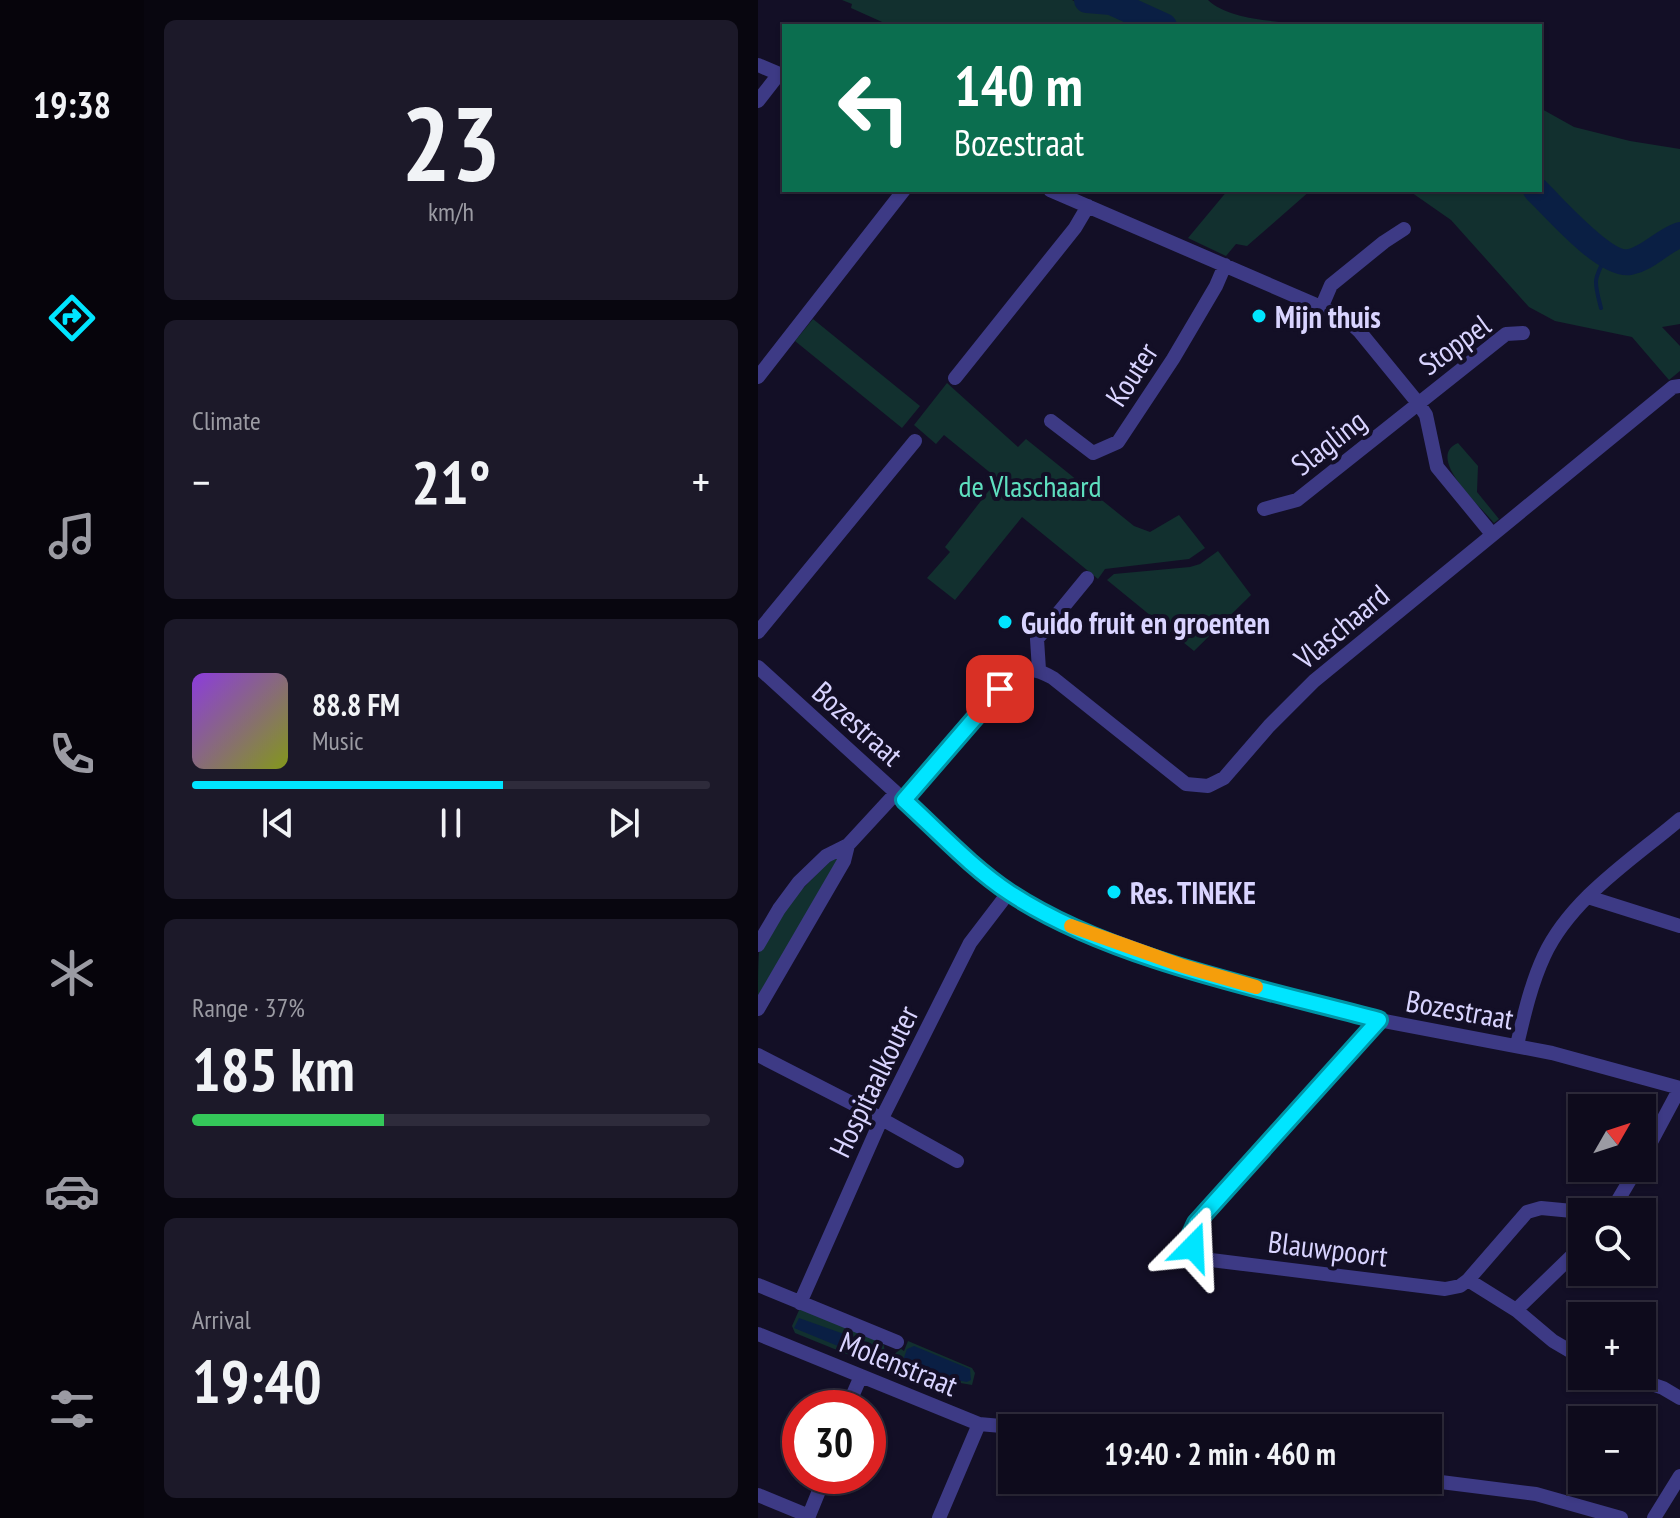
<!DOCTYPE html>
<meta charset="utf-8">
<style>
:root{--surface:#0e0b1c;--page:#1c1929;--text:#f1f3f6;--muted:#9b9ba3;--line:#2e2b3b;--accent:#00e5ff}
body{margin:0;font-family:"PT Sans Narrow",sans-serif;background:var(--page);color:var(--text);height:100vh;display:flex;flex-direction:column;font-size:30px;white-space:nowrap}
*{box-sizing:border-box;margin:0}
p{font-size:26px;color:var(--muted)}
.icon{flex:none;width:44px;height:44px;fill:none;stroke:currentColor;stroke-width:2;stroke-linecap:round;stroke-linejoin:round}
.map{position:relative;flex:1;overflow:hidden}
.details{display:flex;flex-direction:column;gap:20px;padding:20px;background:#08060f;width:614px}
.details>*{flex:none}
.hud{position:absolute;left:24px;top:24px;width:760px;height:168px;border-radius:0px;box-shadow:0 2px 6px #0004,0 0 0 2px var(--line);background:#0b6e4f;color:#fff;overflow:hidden}
.needle{width:52px;rotate:51deg}
.tools{position:absolute;left:810px;top:1094px;display:grid;gap:16px}
.tools a{display:grid;place-items:center;width:88px;height:88px;border-radius:0px;background:var(--surface);box-shadow:0 2px 6px #0004,0 0 0 2px var(--line);font-size:40px}
.speed{position:absolute;left:24px;top:1390px;display:flex;gap:16px;font-size:40px;font-weight:700;text-align:center}
.speed>*{display:grid;place-content:center;width:104px;height:104px;border-radius:50%;background:var(--surface);box-shadow:0 2px 6px #0004,0 0 0 2px var(--line);line-height:1}
.speed .limit{border:12px solid #d22;background:#fff;color:#111}
.pin{position:absolute;display:grid;place-items:center;width:68px;height:68px;color:#fff;margin:-34px;border-radius:16px;box-shadow:0 4px 12px #0006}
.me{position:absolute;width:88px;margin:-44px;rotate:21deg;stroke-linejoin:round;filter:drop-shadow(0 0 6px #0008)}
.turn{display:flex;align-items:center;gap:28px;height:168px;padding:0 40px;font-size:36px}
.turn .icon{width:104px;height:104px;stroke-width:2.5}
.turn b{display:block;font-size:56px;line-height:68px}
.big{font-size:60px;font-weight:800;line-height:1.1}
.details .tile{flex:1;display:flex;flex-direction:column;justify-content:center;gap:12px;min-width:0;padding:0 28px;border-radius:12px;background:var(--page)}
.details .dial{align-items:center;gap:0}
.dial b{font-size:104px;line-height:1}
.song{display:flex;align-items:center;gap:24px}
.cover{width:96px;height:96px;border-radius:12px;background:linear-gradient(135deg,hsl(270 70% 55%),hsl(70 70% 35%))}
.played{height:8px;border-radius:4px;background:linear-gradient(90deg,var(--accent) 60%,var(--line) 60%)}
.keys{display:flex;justify-content:space-around;direction:ltr}
.heat{display:flex;justify-content:space-between;align-items:center;font-size:44px;direction:ltr}
.charge{height:12px;border-radius:6px;background:linear-gradient(90deg,#34c759 37%,var(--line) 0)}
.trip{position:absolute;left:240px;top:1414px;width:444px;height:80px;border-radius:0px;background:var(--surface);box-shadow:0 2px 6px #0004,0 0 0 2px var(--line);font-weight:800;line-height:80px;text-align:center}
main{display:flex;flex:1;min-height:0}
.dock{display:flex;flex-direction:column;width:144px;justify-content:space-around;align-items:center;background:#06040b;color:var(--muted)}
.dock .icon{width:56px;height:56px}
.dock .on{color:var(--accent)}
.dock b{font-size:36px;color:var(--text)}
.map>svg:first-child{display:block}
.green{fill:#12302f}
.water{fill:#0a1f44}
.lines{fill:none;stroke-linecap:round;stroke-linejoin:round}
.stream{stroke:#0a1f44;stroke-width:4}
.river{stroke:#0a1f44;stroke-width:26}
.minor{stroke:#3d3a85;stroke-width:14}
.route-casing{stroke:#0095a6;stroke-width:20}
.route{stroke:#00e5ff;stroke-width:14}
.slow{stroke:#f59e0b;stroke-width:14}
.poi-dot{fill:#00e5ff;stroke:#130f26;stroke-width:3}
.labels{text-anchor:middle;dominant-baseline:central;stroke-width:8;stroke-linejoin:round;paint-order:stroke}
.poi-label{font-size:30px;font-weight:bold;fill:#d9d4ff;stroke:#130f26;text-anchor:start}
.street-label{font-size:30px;fill:#d9d4ff;stroke:#130f26}
.park-label{font-size:30px;fill:#5fe0c0;stroke:#130f26}
</style>
<main>
<nav class="dock">
<b>19:38</b>
<svg class="icon on" aria-label="directions" viewBox="0 0 24 24"><path d="M12 3l9 9-9 9-9-9zM9 14v-3h6M13 9l2 2-2 2"/></svg>
<svg class="icon" aria-label="music" viewBox="0 0 24 24"><path d="M9 18V5l10-2v13"/><circle cx="6" cy="18" r="3"/><circle cx="16" cy="16" r="3"/></svg>
<svg class="icon" aria-label="phone" viewBox="0 0 24 24"><path d="M5 4h4l2 5-3 2q2 4 5 5l2-3 5 2v4C11 20 4 13 5 4z"/></svg>
<svg class="icon" aria-label="climate" viewBox="0 0 24 24"><path d="M12 3v18M4 7l16 10M4 17L20 7"/></svg>
<svg class="icon" aria-label="car" viewBox="0 0 24 24"><path d="M5 17H2v-5l4-1 3-4h7l3 4 3 1v5h-3M9 17h6M6 11h13"/><circle cx="7" cy="17" r="2"/><circle cx="17" cy="17" r="2"/></svg>
<svg class="icon" aria-label="filters" viewBox="0 0 24 24"><path d="M4 7h16M4 17h16"/><circle cx="9" cy="7" r="2"/><circle cx="15" cy="17" r="2"/></svg>
</nav>
<section class="details">
<div class="tile dial"><b>23</b><p>km/h</p></div>
<div class="tile"><p>Climate</p>
<div class="heat"><a>−</a><b class="big">21°</b><a>+</a></div>
</div>
<div class="tile">
<div class="song"><i class="cover"></i><div><b>88.8 FM</b><p>Music</p></div></div>
<div class="played"></div>
<div class="keys"><svg class="icon" aria-label="previous" viewBox="0 0 24 24"><path d="M18 5L8 12l10 7zM5 5v14"/></svg><svg class="icon" aria-label="pause" viewBox="0 0 24 24"><path d="M8 5v14M16 5v14"/></svg><svg class="icon" aria-label="next" viewBox="0 0 24 24"><path d="M6 5l10 7-10 7zM19 5v14"/></svg></div>
</div>
<div class="tile"><p>Range · 37%</p><b class="big">185 km</b><div class="charge"></div></div>
<div class="tile"><p>Arrival</p><b class="big">19:40</b></div>
</section>
<div class="map">
<svg width="922" height="1518" viewBox="0 0 922 1518">
<rect width="100%" height="100%" fill="#130f26"/>
<path class="green" d="M84,0H314C327,7 338,5 353,8C369,11 382,18 396,26H133L93,8L94,4Z
M360,0H450C474,23 530,21 563,26H414Z
M782,108L816,127L872,141L922,149V229C886,236 891,270 848,249L782,189Z
M470,190H553L489,246L478,244L468,256L430,238Z
M650,190H769C792,211 849,279 881,270C896,266 910,253 922,243V324L904,327L922,346V371L911,380L874,337L797,321L771,307L693,220Z
M55,319L162,406L144,428L37,341Z
M189,383L260,447L268,439L376,526L392,532L421,515L447,548L431,559L347,569L340,579L264,517L197,600L169,578L192,552L187,547L240,479L186,435L178,444L156,425Z
M700,443L720,466L719,492L741,519L736,523C724,508 666,457 700,443Z
M460,551L493,595L436,651L349,580L356,574L432,567L442,564Z
M78,856L82,858L0,997C0,984 0,965 1,953C17,914 48,884 78,856Z
M42,1308L125,1342L127,1352L135,1355L143,1349L146,1351L150,1341L214,1368L217,1373L214,1385L128,1370L37,1333L34,1326Z"/>
<path class="water" d="M41,1318L114,1344L109,1358L36,1328Z
M156,1346L212,1369L213,1380L209,1382L144,1370L143,1366L149,1349Z"/>
<g class="lines">
<path class="stream" d="M843,308C836,281 835,281 848,256"/>
<path class="river" d="M329,0L353,2L406,26
M778,190C796,207 847,267 872,262C891,258 904,241 922,235"/>
<path class="minor" d="M0,65L26,76
M0,101L21,74
M292,190L586,317L602,332L660,403L668,415L679,467L734,534
M564,306L573,285L626,242L646,229
M0,377L146,190
M197,378L317,228L330,206
M293,421L335,453L360,442L415,359L458,286L467,265
M506,509L539,500L748,334L765,333
M0,632L157,441
M0,667L213,861L251,892L298,920L425,966L621,1020L794,1053L922,1088
M281,670L279,639L329,578
M146,800L242,689C262,669 268,663 295,678L428,784L450,786L466,778L511,726L556,681L915,387L922,386
M830,897L922,926
M0,945L21,909L41,882L68,856L90,845L138,793
M0,1009L86,861L90,845
M621,1020L438,1223C429,1242 433,1253 453,1260L687,1289L702,1286L710,1280L769,1212L783,1208L825,1212
M759,1045C766,1015 773,984 786,956C813,898 875,859 922,819
M0,1055L111,1112L199,1161
M884,1159L922,1088
M853,1212L879,1168
M710,1280L758,1310L824,1246
M0,1285L139,1342
M42,1303L123,1120L212,943L251,892
M758,1310L795,1341L824,1358
M0,1334L221,1424L266,1428
M870,1376L905,1388L922,1398
M89,1408L103,1376
M667,1480L778,1494L863,1518
M0,1495L51,1516
M50,1518L67,1476
M181,1518L221,1424
M896,1518L922,1476"/>
</g>
<g class="lines">
<g class="route-casing">
<path id="route" d="M242,689L146,800C180,831 214,868 252,893C352,959 505,989 621,1020L438,1223L432,1236L435,1247"/>
</g>
<use href="#route" class="route"/>
<path class="slow" d="M313,926L425,966L498,987"/>
</g>
<g class="poi-dot">
<circle cx="501" cy="316" r="8"/>
<circle cx="247" cy="622" r="8"/>
<circle cx="356" cy="892" r="8"/>
</g>
<g class="labels">
<g class="poi-label">
<text x="517" y="316">Mijn thuis</text>
<text x="263" y="622">Guido fruit en groenten</text>
<text x="372" y="892">Res. TINEKE</text>
</g>
<g class="street-label">
<text transform="translate(696 344) rotate(-36)">Stoppel</text>
<text transform="translate(373 374) rotate(-57)">Kouter</text>
<text transform="translate(570 442) rotate(-38)">Slagling</text>
<text transform="translate(583 626) rotate(-40)">Vlaschaard</text>
<text transform="translate(100 723) rotate(42)">Bozestraat</text>
<text transform="translate(702 1009) rotate(10)">Bozestraat</text>
<text transform="translate(115 1081) rotate(-64)">Hospitaalkouter</text>
<text transform="translate(570 1248) rotate(7)">Blauwpoort</text>
<text transform="translate(141 1363) rotate(22)">Molenstraat</text>
</g>
<g class="park-label">
<text x="272" y="485">de Vlaschaard</text>
</g>
</g>
</svg>
<div class="tools">
<a><svg class="needle" viewBox="-14 -14 28 28"><path d="M0-13l5 13h-10z" fill="#e53935"/><path d="M0 13l5-13h-10z" fill="#9b9ba3"/></svg></a>
<a><svg class="icon" aria-label="search" viewBox="0 0 24 24"><circle cx="10" cy="10" r="6"/><path d="M15 15l6 6"/></svg></a>
<a>+</a>
<a>−</a>
</div>
<div class="speed"><div class="limit">30</div></div>
<div class="pin" style="left:242px;top:689px;background:#d93025"><svg class="icon" aria-label="arrive" viewBox="0 0 24 24"><path d="M6 21V4h12l-3 4 3 4H6"/></svg></div>
<svg class="me" style="left:435px;top:1247px" viewBox="-20 -20 40 40"><path d="M0-17L14 15 0 8-14 15z" fill="#00e5ff" stroke="#fff" stroke-width="4"/></svg>
<div class="trip">19:40 · 2 min · 460 m</div>
<div class="hud">
<div class="turn"><svg class="icon" aria-label="left" viewBox="0 0 24 24"><path d="M17 20v-9H6M10 6l-5 5 5 5"/></svg><div><b>140 m</b>Bozestraat</div></div>
</div>
</div>
</main>
